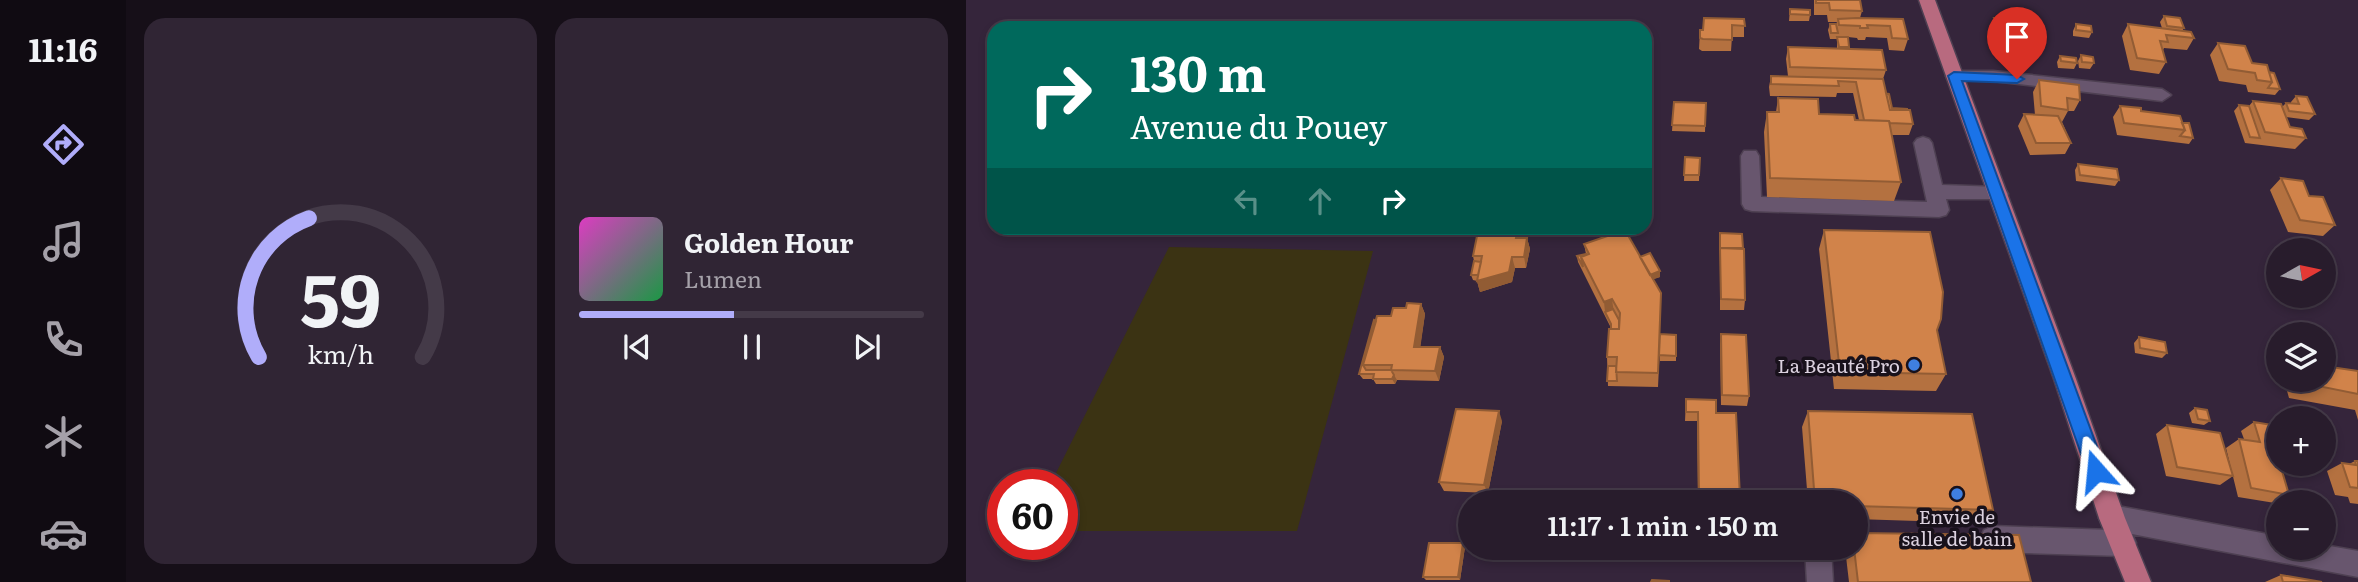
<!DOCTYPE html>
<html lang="fr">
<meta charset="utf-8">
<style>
:root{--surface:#281c2c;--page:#302534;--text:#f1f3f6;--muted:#a5a1a9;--line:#443a48;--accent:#b0adfa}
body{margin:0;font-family:Literata,serif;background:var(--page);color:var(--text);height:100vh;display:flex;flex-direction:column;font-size:26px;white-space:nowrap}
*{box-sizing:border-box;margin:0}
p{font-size:23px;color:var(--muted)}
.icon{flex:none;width:38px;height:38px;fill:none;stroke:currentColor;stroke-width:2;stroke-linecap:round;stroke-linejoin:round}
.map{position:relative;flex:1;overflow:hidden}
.drawer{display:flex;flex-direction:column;gap:18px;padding:18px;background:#160f18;width:840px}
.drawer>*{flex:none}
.guide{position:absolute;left:21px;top:21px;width:665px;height:214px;border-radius:21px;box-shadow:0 4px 10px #0003,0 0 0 2px var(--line);background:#00695c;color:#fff;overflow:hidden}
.needle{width:46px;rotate:81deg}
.controls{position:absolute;left:1300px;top:238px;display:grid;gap:14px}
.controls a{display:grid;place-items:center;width:70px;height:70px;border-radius:50%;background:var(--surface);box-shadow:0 4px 10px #0003,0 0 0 2px var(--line);font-size:35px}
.speed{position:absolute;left:21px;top:469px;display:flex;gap:14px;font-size:35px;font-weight:700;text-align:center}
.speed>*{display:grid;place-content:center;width:91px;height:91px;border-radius:50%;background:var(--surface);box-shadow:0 4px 10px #0003,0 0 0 2px var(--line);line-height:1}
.speed .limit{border:10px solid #d22;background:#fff;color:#111}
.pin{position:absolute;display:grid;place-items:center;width:60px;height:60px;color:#fff;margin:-72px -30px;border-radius:50% 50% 50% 0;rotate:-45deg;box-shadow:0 0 7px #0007}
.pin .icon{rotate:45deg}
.me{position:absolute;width:77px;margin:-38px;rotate:342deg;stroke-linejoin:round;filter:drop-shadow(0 0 5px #0008)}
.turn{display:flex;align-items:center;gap:24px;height:147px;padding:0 28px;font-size:32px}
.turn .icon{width:91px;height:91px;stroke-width:2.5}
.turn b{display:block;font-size:49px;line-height:60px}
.lanes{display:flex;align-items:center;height:66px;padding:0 28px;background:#0003;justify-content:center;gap:35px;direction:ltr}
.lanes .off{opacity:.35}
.drawer .tile{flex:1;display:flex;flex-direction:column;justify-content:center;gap:10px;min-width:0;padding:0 24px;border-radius:21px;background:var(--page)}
.drawer .dial{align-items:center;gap:0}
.dial svg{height:182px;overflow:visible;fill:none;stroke:var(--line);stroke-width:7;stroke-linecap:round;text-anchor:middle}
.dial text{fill:var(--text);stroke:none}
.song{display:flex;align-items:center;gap:21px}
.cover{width:84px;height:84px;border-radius:10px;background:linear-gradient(135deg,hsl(310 70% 55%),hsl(140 70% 35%))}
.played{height:7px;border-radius:4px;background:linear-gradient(90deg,var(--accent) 45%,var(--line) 45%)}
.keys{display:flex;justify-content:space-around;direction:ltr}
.drawer .tiles{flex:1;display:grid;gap:18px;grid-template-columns:repeat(2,1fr)}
.trip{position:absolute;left:492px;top:490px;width:410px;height:70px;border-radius:35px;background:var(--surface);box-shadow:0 4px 10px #0003,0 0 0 2px var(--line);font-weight:600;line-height:70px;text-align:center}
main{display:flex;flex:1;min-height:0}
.tabs{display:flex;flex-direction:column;width:126px;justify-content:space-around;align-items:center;background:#100b12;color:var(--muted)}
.tabs .icon{width:49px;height:49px}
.tabs .on{color:var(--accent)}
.tabs b{font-size:32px;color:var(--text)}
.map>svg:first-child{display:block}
.sand{fill:#3b3313}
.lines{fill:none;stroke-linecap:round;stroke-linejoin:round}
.minor-casing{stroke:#4e4052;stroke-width:3}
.major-casing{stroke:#4e4052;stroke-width:3}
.minor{fill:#68566e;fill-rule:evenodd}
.major{fill:#b86a7f;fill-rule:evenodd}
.wall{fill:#b47140}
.shaded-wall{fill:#925c34}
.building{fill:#d1834a;stroke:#925c34;stroke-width:2}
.route{fill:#1a73e8;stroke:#114b97;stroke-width:2}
.shop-dot{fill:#3f7fe0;stroke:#18111b;stroke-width:2.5}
.labels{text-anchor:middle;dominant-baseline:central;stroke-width:7;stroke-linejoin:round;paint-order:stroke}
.poi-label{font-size:19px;fill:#dbd1df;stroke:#18111b;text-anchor:end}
</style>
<main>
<nav class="tabs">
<b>11:16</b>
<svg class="icon on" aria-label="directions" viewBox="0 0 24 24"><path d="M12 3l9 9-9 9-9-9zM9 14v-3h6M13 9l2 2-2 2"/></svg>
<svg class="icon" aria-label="music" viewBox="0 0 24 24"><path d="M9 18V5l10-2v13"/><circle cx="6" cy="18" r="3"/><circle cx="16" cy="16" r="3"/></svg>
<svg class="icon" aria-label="phone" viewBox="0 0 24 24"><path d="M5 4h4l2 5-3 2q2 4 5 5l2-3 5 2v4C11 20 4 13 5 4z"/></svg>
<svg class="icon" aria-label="climate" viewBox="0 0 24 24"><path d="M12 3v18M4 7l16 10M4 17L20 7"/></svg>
<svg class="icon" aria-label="car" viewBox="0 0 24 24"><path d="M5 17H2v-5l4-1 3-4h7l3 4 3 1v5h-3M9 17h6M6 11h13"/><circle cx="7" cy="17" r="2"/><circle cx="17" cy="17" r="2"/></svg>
</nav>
<section class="drawer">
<div class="tiles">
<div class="tile dial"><svg viewBox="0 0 100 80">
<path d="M14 69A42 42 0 1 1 86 69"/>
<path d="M14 69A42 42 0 0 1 36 8" stroke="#b0adfa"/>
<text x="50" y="56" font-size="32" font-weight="700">59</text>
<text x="50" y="72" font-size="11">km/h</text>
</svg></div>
<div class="tile">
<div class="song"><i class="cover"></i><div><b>Golden Hour</b><p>Lumen</p></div></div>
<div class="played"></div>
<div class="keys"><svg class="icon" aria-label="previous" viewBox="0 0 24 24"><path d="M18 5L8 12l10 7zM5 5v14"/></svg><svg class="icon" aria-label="pause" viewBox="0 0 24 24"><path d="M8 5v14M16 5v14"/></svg><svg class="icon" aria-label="next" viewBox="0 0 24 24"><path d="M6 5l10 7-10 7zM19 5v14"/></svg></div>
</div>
</div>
</section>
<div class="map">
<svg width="1392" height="582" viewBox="0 0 1392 582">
<rect width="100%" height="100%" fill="#35253b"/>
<path class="sand" d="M203,247L407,251L331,531H96V485H84Z"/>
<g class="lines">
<g class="minor-casing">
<path id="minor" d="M988,71H1027L1196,89L1205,95L1196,101L1027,81L982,80L980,76Z
M957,137L963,139L966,143L976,185L1032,187L1039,189L1042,194L1039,199H980L983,210L980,215L973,217L786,211L779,209L776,204L775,156L778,151H790L793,156L795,197L961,202L948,143L951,139Z
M1146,505L1312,536V548H1358V545L1392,551V577L1166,534L1170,543L1166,552L1157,556L1027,552L1018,548L1014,539L1018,530L1027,526L1144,530L1137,527L1133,518L1137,509Z
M839,548H865L867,582H841Z"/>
</g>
<g class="major-casing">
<path id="major" d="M953,0H969L1110,379L1159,518L1185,582H1159L1133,518L1088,379Z"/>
</g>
<use href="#minor" class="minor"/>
<use href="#major" class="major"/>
</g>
<path class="wall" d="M848,0H894L896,11L894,18L937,19L942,39L938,51L923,50L921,38L900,37L899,40H892L891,38L882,37L883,49L920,70L917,79L920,93L926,108L947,124L943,135H926L935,182L928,201L801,197L798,132L801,112H810L812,98L853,114L893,120L887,93H871L870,97L804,96L803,87L805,76H822L820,59L822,47L871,49V39H864L862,30L864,24H870L871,22H862L861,15H848Z
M824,9L844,15L843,21H823Z
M1198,16L1218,28L1216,31L1228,38L1221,50L1198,48L1197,50L1200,62L1193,74L1164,70L1156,36L1162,24L1196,28L1194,22Z
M1028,18L1066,43L1060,55H1033L1023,30Z
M778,19V37H766L765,51H736L733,49L734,30H737Z
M1110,24L1126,32L1123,38L1107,36V31Z
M1252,43L1286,63L1303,72L1314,89L1309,95L1282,92L1280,85L1253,81L1244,55Z
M1115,55L1128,63L1124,69L1113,68L1112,61Z
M1094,56L1111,63L1108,69L1092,68L1091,62Z
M1073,80L1114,100L1108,111H1102L1096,122L1105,143L1099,154L1064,155L1052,126L1058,114L1069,115L1067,92Z
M1330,96L1349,114L1343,120L1320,117L1324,127L1340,138L1329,149L1279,143L1268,111L1273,105L1283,106L1287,101L1316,107L1320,103H1325V102Z
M708,102L740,103L739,132L706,131Z
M1154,106L1216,123L1227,138L1223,144L1151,135L1147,117Z
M719,157L734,158L733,181H718Z
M1112,164L1153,180L1149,186L1110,181L1109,170Z
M1315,178L1343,196L1369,225L1357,236L1322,232L1304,190Z
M858,230L971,330L980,374L970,391L868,389L853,249Z
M555,232L554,238H561L564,249L560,268H549L546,282L514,292L511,281L507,280L505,275L508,261L507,256Z
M754,233L779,300L778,310H754Z
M618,244L674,257L694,271V277L687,279L694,334L710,335V361H694V345L692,387L642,386L641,357L645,328L612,262L611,256L620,254Z
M455,304L459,314L454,347H474L478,357L473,381L431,380L429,384H410L407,379H397L393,374L424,316L440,308Z
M755,334L783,396L781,406L755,405L754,344Z
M1173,337L1201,353L1196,358L1169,353L1168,343Z
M1312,355V377L1304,375L1302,364Z
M1392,371V420L1389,410L1323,398L1318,380H1358Z
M720,399L750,413L774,498L773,502H732L731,421H719Z
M1229,408L1244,421L1238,425L1226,423L1223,413Z
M842,411L1027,510L1014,523L889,519V502H842L836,427Z
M536,421L522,493L478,491L473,482Z
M1288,422L1312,426V455L1323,495L1309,503L1272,497L1260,448L1273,439H1278L1275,431Z
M1201,425L1267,476L1254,485L1200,476L1190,434Z
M1389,461H1392V504L1384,503L1382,497L1369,495L1361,471L1376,463L1383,464Z
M497,543L499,547L494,580H460L457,577Z
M515,548H534L533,552L517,551Z
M595,548H643L642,555L597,554Z
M879,548H889L1065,582H883Z
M1315,575L1356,582H1299Z"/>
<path class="shaded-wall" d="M552,228H554L555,232L552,249L550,238Z
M561,238L564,249L560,268L558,257Z
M546,257L549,268L546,282L514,292L511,281Z
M694,271V277L680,282V276Z
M646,299L648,314L639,312L638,302Z
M455,304L459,314L453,357L448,347Z
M474,347L478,357L473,381L469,371Z
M428,375L431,380L429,384L426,379Z
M533,411L536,421L522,493L518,485Z
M497,543L499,547L494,580L492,577Z"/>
<path class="building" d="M850,0H894L896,11L864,10L863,3H850Z
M824,9L844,10V15L824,14Z
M1198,16L1214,18L1218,28L1201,26Z
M738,18L778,19L779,26L766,25V40L737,39L734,38V30H737Z
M891,18L937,19L942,39L926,38L924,26L901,25L902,28H894V26L873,25L872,19Z
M1028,18H1055L1066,43H1038Z
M864,24H870L872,33H865Z
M1110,24L1125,26L1126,32L1110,30Z
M1162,24L1225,32L1228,38L1200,35L1202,42L1194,41L1200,62L1171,58Z
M871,37H882L883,47H873Z
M1252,43L1279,46L1286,63L1301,65L1306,82L1291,80L1289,73L1262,69Z
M822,47L916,50L920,70L824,67Z
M1115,55L1127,57L1128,63L1116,62Z
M1094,56L1110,58L1111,63L1095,61Z
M1303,72L1308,73L1314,89L1302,88L1306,82Z
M805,76L917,79L924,110H944L947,124L924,123L923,121L898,120L890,82L872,81L873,86L805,84Z
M1073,80L1113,85L1114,100L1101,98L1102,110L1075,106Z
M920,93L923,94L926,108L941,109V110H924Z
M1330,96L1341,97L1349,114L1323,111L1320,103L1333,104Z
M812,98L852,99L853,114L888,115L889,120L923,121L935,182L804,178L801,112H813Z
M1287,101L1315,104L1324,127L1336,129L1340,138L1299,132Z
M708,102L740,103L739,126L706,125Z
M1273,105L1283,106L1294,138L1284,137Z
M1154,106L1175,108V111L1214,116L1219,130L1158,123Z
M1058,114L1092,116L1105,143H1070Z
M1216,123H1223L1227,138L1214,136L1219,130Z
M719,157L734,158L733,175H718Z
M1112,164L1151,169L1153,180L1114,175Z
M1315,178L1337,181L1343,196L1357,197L1369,225L1334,220Z
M523,228H552L550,238H561L558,257H546L543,272L511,281L516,256H507L511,236H521Z
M516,229H523L521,236H514Z
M659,230L695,293L692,373L650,372L651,357H641L643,329H653L654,313L646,299L638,302L615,257L623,254L618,244Z
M858,230L964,232L977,292L975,319L971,330L980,374L874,372Z
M754,233L776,234L777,248H754Z
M754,248L778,249L779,300L755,299Z
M684,253L694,271L684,275L674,257Z
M620,254V255L615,257L617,267L611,256Z
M508,261L515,262L512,275H505Z
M441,303L455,304L448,347H474L469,371L425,370L426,365H397L411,316H425L427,308H440Z
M647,309L653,320V329H645V324L639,312Z
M408,320L410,321L397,365L400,370H425L428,375L426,379H407L408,374H393Z
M694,334L710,335V356L693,355Z
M755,334L780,335L783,396L756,395Z
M1173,337L1199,342L1201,353L1174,348Z
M642,366H650L651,381H641Z
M1358,366L1392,371V394L1342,384L1341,380H1358Z
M720,399L750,400V413H770L774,498H769V502H738V497H733L732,412H720Z
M1229,408L1241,410L1244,421L1232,419Z
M490,409L533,411L518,485L473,482Z
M842,411L1006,414L1027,510L889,506V502H849Z
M1288,422L1312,426V446H1309L1312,457V464H1314L1323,495L1285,488L1273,439L1294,442Z
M1201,425L1254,433L1267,476L1211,467Z
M1389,461H1392V488L1384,487L1376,463L1390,465Z
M541,497L559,498L558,502H540Z
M889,533L1053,535L1065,582H892L888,548Z
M463,543H497L492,577H457Z
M1315,575L1356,582H1317Z
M686,580L703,581V582H685Z"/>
<path class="route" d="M988,72L1051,75L1058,79L1051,83L996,81L1140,471L1137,478L1130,480L1124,478L1121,471L982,76Z"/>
<g class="shop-dot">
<circle cx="948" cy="365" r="7"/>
<circle cx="991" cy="494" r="7"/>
</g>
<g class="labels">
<g class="poi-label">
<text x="934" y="365">La Beauté Pro</text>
<text x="991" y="516" text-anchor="middle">Envie de<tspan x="991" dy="22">salle de bain</tspan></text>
</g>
</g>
</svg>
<div class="controls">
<a><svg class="needle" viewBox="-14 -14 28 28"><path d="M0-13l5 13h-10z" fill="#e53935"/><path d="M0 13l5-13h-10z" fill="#a5a1a9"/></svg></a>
<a><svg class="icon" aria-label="layers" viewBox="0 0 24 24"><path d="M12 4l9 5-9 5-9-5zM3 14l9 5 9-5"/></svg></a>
<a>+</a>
<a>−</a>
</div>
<div class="speed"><div class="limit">60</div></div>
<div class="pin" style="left:1051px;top:79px;background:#d93025"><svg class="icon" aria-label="arrive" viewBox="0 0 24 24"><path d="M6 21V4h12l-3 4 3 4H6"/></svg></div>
<svg class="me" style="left:1130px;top:471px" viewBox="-20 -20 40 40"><path d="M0-17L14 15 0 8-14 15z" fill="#1a73e8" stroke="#fff" stroke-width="4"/></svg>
<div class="trip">11:17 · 1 min · 150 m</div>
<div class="guide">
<div class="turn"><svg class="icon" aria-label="right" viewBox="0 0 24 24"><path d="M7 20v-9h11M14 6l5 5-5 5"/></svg><div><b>130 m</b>Avenue du Pouey</div></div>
<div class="lanes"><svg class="icon off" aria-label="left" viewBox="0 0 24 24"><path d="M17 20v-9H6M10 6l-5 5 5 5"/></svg><svg class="icon off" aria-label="ahead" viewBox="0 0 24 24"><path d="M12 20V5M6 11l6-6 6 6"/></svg><svg class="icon" aria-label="right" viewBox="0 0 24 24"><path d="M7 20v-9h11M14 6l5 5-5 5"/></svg></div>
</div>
</div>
</main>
